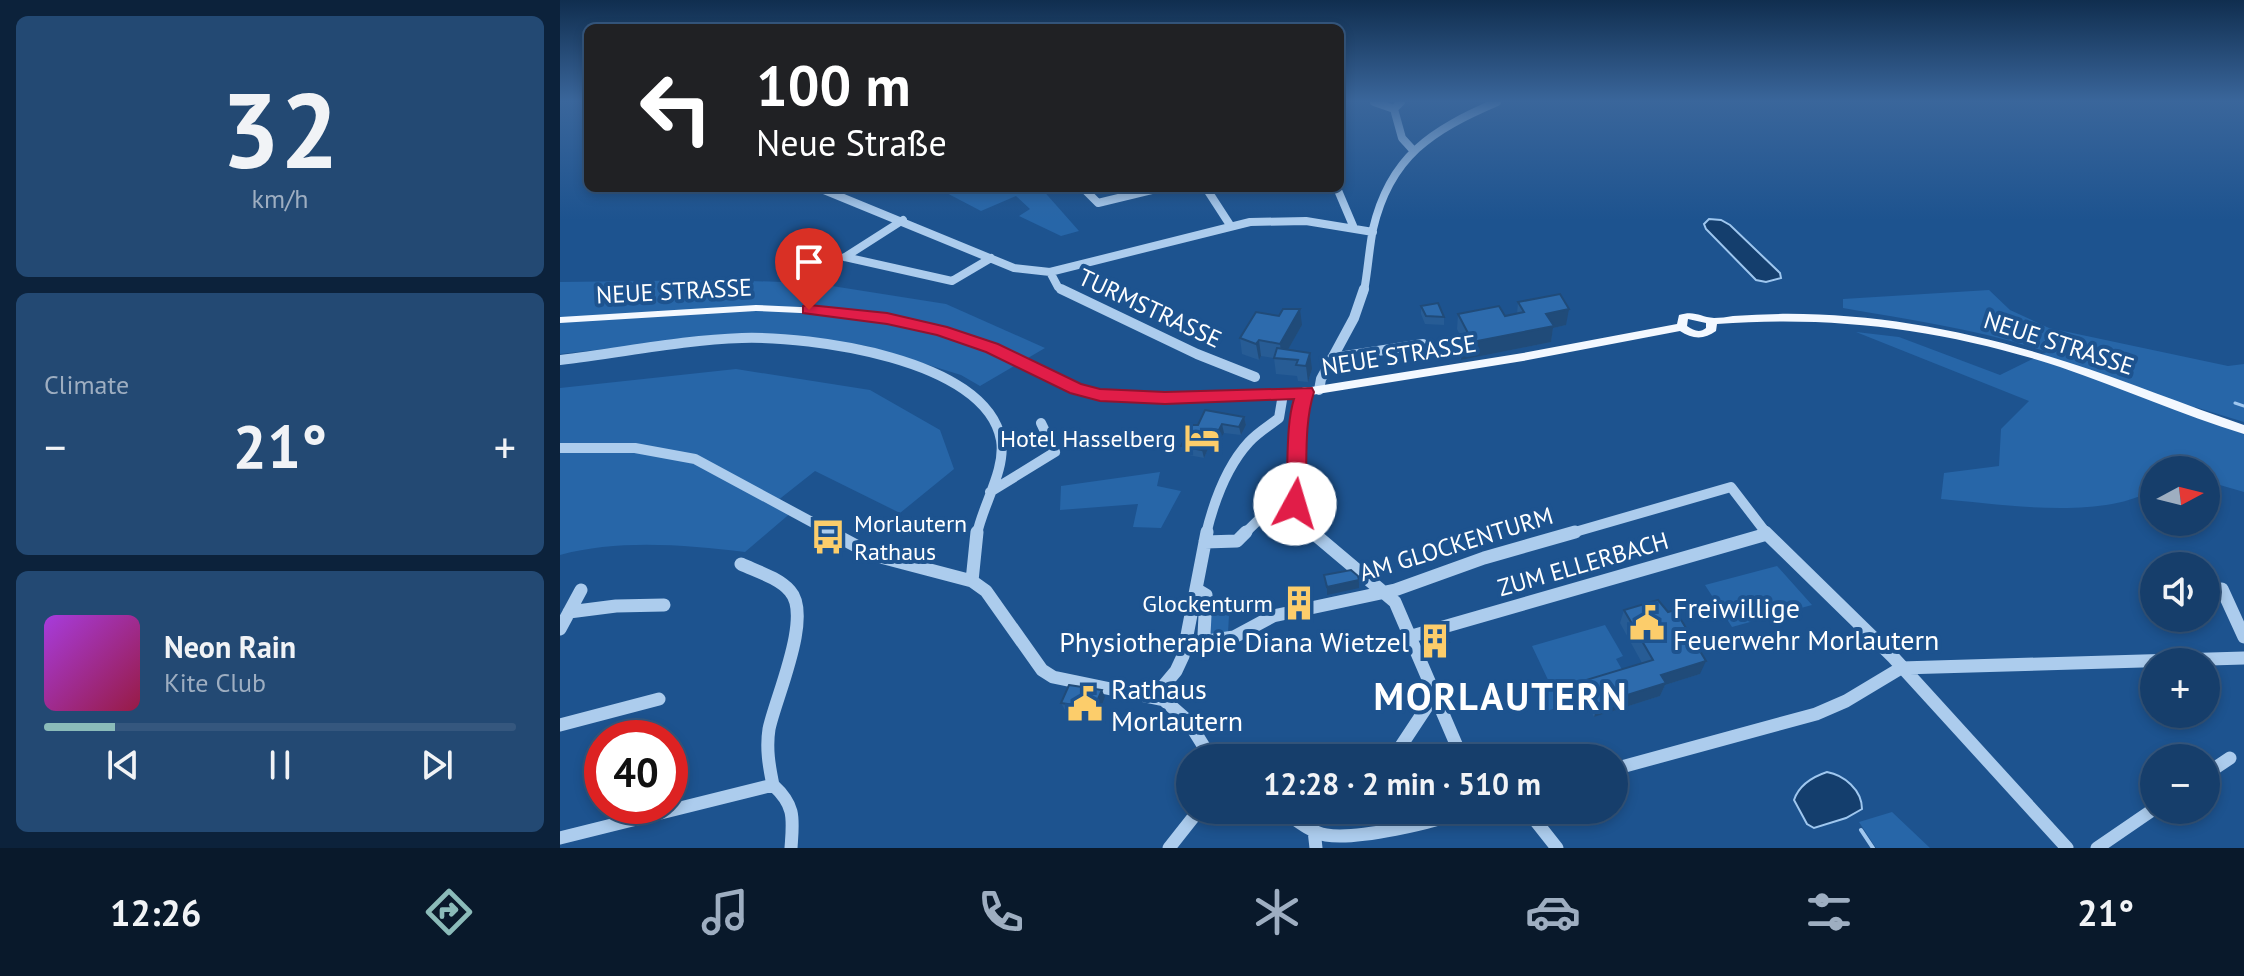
<!DOCTYPE html>
<meta charset="utf-8">
<style>
:root{--surface:#163e6b;--page:#234973;--text:#f1f3f6;--muted:#9eaec1;--line:#35577e;--accent:#8bbbb9}
body{margin:0;font-family:"PT Sans",sans-serif;background:var(--page);color:var(--text);height:100vh;display:flex;flex-direction:column;font-size:30px;white-space:nowrap}
*{box-sizing:border-box;margin:0}
p{font-size:26px;color:var(--muted)}
.icon{flex:none;width:44px;height:44px;fill:none;stroke:currentColor;stroke-width:2;stroke-linecap:round;stroke-linejoin:round}
.map{position:relative;flex:1;overflow:hidden}
.sheet{display:flex;flex-direction:column;gap:16px;padding:16px;background:#0c223b;width:560px}
.sheet>*{flex:none}
.guide{position:absolute;left:24px;top:24px;width:760px;height:168px;border-radius:12px;box-shadow:0 4px 12px #0003,0 0 0 2px var(--line);background:#202124;color:#fff;overflow:hidden}
.needle{width:52px;rotate:83deg}
.controls{position:absolute;left:1580px;top:456px;display:grid;gap:16px}
.controls a{display:grid;place-items:center;width:80px;height:80px;border-radius:50%;background:var(--surface);box-shadow:0 4px 12px #0003,0 0 0 2px var(--line);font-size:40px}
.speed{position:absolute;left:24px;top:720px;display:flex;gap:16px;font-size:40px;font-weight:700;text-align:center}
.speed>*{display:grid;place-content:center;width:104px;height:104px;border-radius:50%;background:var(--surface);box-shadow:0 4px 12px #0003,0 0 0 2px var(--line);line-height:1}
.speed .limit{border:12px solid #d22;background:#fff;color:#111}
.pin{position:absolute;display:grid;place-items:center;width:68px;height:68px;color:#fff;margin:-82px -34px;border-radius:50% 50% 50% 0;rotate:-45deg;box-shadow:0 0 8px #0007}
.pin .icon{rotate:45deg}
.me{position:absolute;width:88px;margin:-44px;rotate:6deg;stroke-linejoin:round;filter:drop-shadow(0 0 6px #0008)}
.turn{display:flex;align-items:center;gap:28px;height:168px;padding:0 40px;font-size:36px}
.turn .icon{width:104px;height:104px;stroke-width:2.5}
.turn b{display:block;font-size:56px;line-height:68px}
.big{font-size:60px;font-weight:800;line-height:1.1}
.sheet .tile{flex:1;display:flex;flex-direction:column;justify-content:center;gap:12px;min-width:0;padding:0 28px;border-radius:12px;background:var(--page)}
.sheet .dial{align-items:center;gap:0}
.dial b{font-size:104px;line-height:1}
.song{display:flex;align-items:center;gap:24px}
.cover{width:96px;height:96px;border-radius:12px;background:linear-gradient(135deg,hsl(280 70% 55%),hsl(340 70% 35%))}
.played{height:8px;border-radius:4px;background:linear-gradient(90deg,var(--accent) 15%,var(--line) 15%)}
.keys{display:flex;justify-content:space-around;direction:ltr}
.heat{display:flex;justify-content:space-between;align-items:center;font-size:44px;direction:ltr}
.trip{position:absolute;left:616px;top:744px;width:452px;height:80px;border-radius:40px;background:var(--surface);box-shadow:0 4px 12px #0003,0 0 0 2px var(--line);font-weight:800;line-height:80px;text-align:center}
.dock{display:flex;height:128px;justify-content:space-around;align-items:center;background:#09192b;color:var(--muted)}
.dock .icon{width:56px;height:56px}
.dock .active{color:var(--accent)}
.dock b{font-size:36px;color:var(--text)}
main{display:flex;flex:1;min-height:0}
.map>svg:first-child{display:block}
.green{fill:#2766a8}
.water{fill:#143e6d;stroke:#9fc7ef;stroke-width:2}
.lines{fill:none;stroke-linecap:round;stroke-linejoin:round}
.stream-far1{stroke:#9fc7ef;stroke-width:3}
.stream{stroke:#9fc7ef;stroke-width:4}
.minor-far2{stroke:#accced;stroke-width:8}
.minor-far1{stroke:#accced;stroke-width:10}
.minor{stroke:#accced;stroke-width:13}
.major{fill:#f3f8ff;fill-rule:evenodd}
.wall{fill:#275c95}
.shaded-wall{fill:#204b79}
.building{fill:#2d6bad;stroke:#204b79;stroke-width:2}
.route{fill:#e11d48;stroke:#92132f;stroke-width:2}
.labels{text-anchor:middle;dominant-baseline:central;stroke-width:8;stroke-linejoin:round;paint-order:stroke}
.street-label{font-size:24px;fill:#fff;stroke:#1d538f}
.poi-label{font-size:24px;fill:#fff;stroke:#1d538f;text-anchor:end}
.near-poi-label{font-size:28px;fill:#fff;stroke:#1d538f;text-anchor:start}
.near-district-label{font-size:38px;font-weight:bold;letter-spacing:2px;fill:#fff;stroke:#1d538f}
</style>
<main>
<section class="sheet">
<div class="tile dial"><b>32</b><p>km/h</p></div>
<div class="tile"><p>Climate</p>
<div class="heat"><a>−</a><b class="big">21°</b><a>+</a></div>
</div>
<div class="tile">
<div class="song"><i class="cover"></i><div><b>Neon Rain</b><p>Kite Club</p></div></div>
<div class="played"></div>
<div class="keys"><svg class="icon" aria-label="previous" viewBox="0 0 24 24"><path d="M18 5L8 12l10 7zM5 5v14"/></svg><svg class="icon" aria-label="pause" viewBox="0 0 24 24"><path d="M8 5v14M16 5v14"/></svg><svg class="icon" aria-label="next" viewBox="0 0 24 24"><path d="M6 5l10 7-10 7zM19 5v14"/></svg></div>
</div>
</section>
<div class="map">
<svg width="1684" height="848" viewBox="0 0 1684 848">
<rect width="100%" height="100%" fill="#1d538f"/>
<path class="green" d="M377,188H481L519,231L501,236L459,216L470,209L456,196L421,211Z
M161,280L253,283L386,304L485,348L420,386L401,375L307,346L218,334L150,337L0,354V282Z
M1429,290L1450,310L1489,328L1668,366L1684,364V422L1635,407L1641,417L1684,431V492L1646,481V470H1594V489C1543,521 1440,504 1381,499L1384,473L1439,466L1441,429L1469,401L1296,332L1339,337L1440,375L1487,352C1421,330 1352,320 1283,308V299Z
M176,369L310,390L380,430L394,469L340,513L255,471L217,501L233,511L185,552C125,545 59,539 0,555V388Z
M600,472L597,486L621,491L601,528L573,527L578,504L500,510L501,486Z
M1217,566L1252,605L1172,627L1145,585Z
M650,597H670L668,633L651,635Z
M1045,625L1063,656L1056,659L1064,673L1003,691L1009,704L987,711L976,689L990,684L972,646Z
M1332,812L1370,848H1316L1299,822Z"/>
<path class="water" d="M1149,219L1161,220L1170,225L1220,273L1221,278L1206,282L1196,280L1146,229L1144,224Z
M1267,772C1284,775 1302,790 1302,809L1286,818L1254,828L1247,824L1234,800C1239,785 1252,777 1267,772Z"/>
<g class="lines">
<path class="stream-far1" d="M1675,403L1684,406"/>
<path class="stream" d="M1301,830L1313,848"/>
<path class="minor-far2" d="M814,102L834,109
M841,102L834,109L842,138L852,149
M259,188L454,268L490,272L498,287L505,291
M523,188L538,203L600,188
M646,188L670,225
M777,188L794,228
M285,257L392,281L431,258
M285,257L343,220
M490,272L690,222L746,221L813,232
M804,291C808,270 809,249 813,229C830,156 872,130 937,102"/>
<path class="minor-far1" d="M501,289L637,354L695,377
M772,358L863,344
M0,360C61,353 121,340 182,338C249,336 426,358 441,440C446,470 423,504 417,534
M759,390L761,379L794,318L804,289
M745,392L738,415L739,464L735,504L753,534
M0,448H75L135,459L274,534
M430,492L495,452L481,423
M646,534C654,501 666,467 689,442C698,432 709,426 719,418L723,394
M684,534L720,499L734,495
M1008,534L1171,487L1207,534"/>
<path class="minor" d="M270,532L313,555L412,581L426,591L482,670L493,677L604,700L628,721L651,758
M752,532L835,602L902,758
M1205,532L1333,657L1507,848
M645,542L677,541L686,532
M181,564C196,571 219,578 230,591C253,616 215,699 209,729C206,748 209,766 213,785C236,806 233,819 231,848
M412,581L417,532
M636,589L646,595L644,635L647,641L674,637L713,616L835,590L924,558L1015,532
M1662,589L1684,637
M9,612L56,606L104,605
M0,629L21,590
M852,636L1207,534
M595,696L616,671L623,656L647,532
M0,725L99,699
M833,758L874,696
M1054,769L1256,714L1286,701L1341,668L1684,658
M1646,774L1670,758
M722,810C735,819 750,832 766,835C796,840 875,823 903,810
M967,810L997,848
M754,830L756,848
M0,838L213,785
M609,848L639,810
M1537,848L1594,809"/>
<path class="major" d="M196,305L284,309L327,315L411,336L528,388L581,394L745,388L963,353L1117,324L1119,315C1135,310 1140,317 1154,318C1160,318 1167,317 1173,316C1286,307 1399,327 1507,362C1567,381 1625,405 1684,425V434C1622,415 1562,388 1500,367C1387,330 1276,315 1157,324L1156,331C1144,340 1132,339 1120,331L963,361L745,396L581,402L522,395L403,342L327,321L284,315L196,311L0,323V317ZM1128,319L1146,323V328C1140,333 1134,331 1127,326Z"/>
</g>
<path class="wall" d="M958,302L1006,325L993,328L991,342L901,360L897,352L898,335H900L897,329L898,314L945,316L957,314Z
M861,306L884,317V325L865,324L861,314Z
M742,325L728,349L752,369L748,382L738,381L737,376L716,374L714,358L701,356L699,360L682,354L680,338Z
M684,417L686,425L681,435L664,433L661,438L653,437L644,458L623,454L621,446L638,425Z
M1064,610L1140,674L1105,685L1100,696L1034,717L1022,693L1026,680L1082,663L1060,623Z
M866,634L889,642V649L871,654L866,642Z
M545,697L538,715L505,710L501,703Z"/>
<path class="shaded-wall" d="M740,309L742,325L722,360L720,344Z
M1009,309L1006,325L993,328L991,342L901,360L902,344L986,314Z
M699,340L701,356L699,360L696,344Z
M750,353L752,369L748,382L746,366Z
M684,417L686,425L681,435L679,427Z
M662,424L664,433L661,438L659,430Z
M652,429L653,437L644,458L642,450Z
M799,580V588L767,595V587Z
M889,642V649L871,654V647Z
M1146,661L1140,674L1105,685L1100,696L1034,717L1038,704L1101,675Z
M542,690L545,697L538,715L534,708Z"/>
<path class="building" d="M1000,294L1009,309L986,314L994,326L902,344L898,335L908,333L898,314L939,306L945,316L964,312L958,302Z
M878,303L884,317L866,316L861,306Z
M723,309H740L720,344L699,340L696,344L680,338L696,312L719,316Z
M717,348L750,353L746,366L736,365L738,360L714,358Z
M645,410L684,417L679,427L662,424L659,430L652,429L642,450L621,446L632,425H638Z
M791,570L798,576L799,580L767,587L764,575Z
M1098,600L1108,612L1115,610L1146,661L1101,675L1106,683L1038,704L1026,680L1093,660L1064,610Z
M884,629L889,642L871,647L866,634Z
M509,685L542,690L534,708L501,703Z"/>
<linearGradient id="sky" x2="0" y2="1"><stop stop-color="#102e4f"/><stop offset="0.46" stop-color="#3a669b"/><stop offset="1" stop-color="#3a669b" stop-opacity="0"/></linearGradient>
<rect width="1684" height="220" fill="url(#sky)"/>
<path class="route" d="M249,305L327,313L387,327L438,344L521,384L540,389L605,392L752,388L754,392C743,427 748,467 745,504L742,509H728L725,504C729,472 725,427 734,399L605,404L540,401L510,393L426,352L377,335L327,324L243,313V306Z"/>
<defs>
<g id="hotel-bare" transform="scale(2.76)"><path d="M-6-4.5h1.5V1H6V5H4.5V3h-9V5H-6ZM-4 0a1.8 1.8 0 1 1 3.6 0ZM.5 0V-2.5h3Q6-2.5 6 0Z" fill="#fccd6b" stroke="#1d538f" stroke-width="2.5" paint-order="stroke"/></g>
<g id="bus-bare" transform="scale(2.76)"><path d="M-5-6H5V4H4V6H2V4H-2V6H-4V4H-5ZM-3.5-4V0h7V-4ZM-3.5 1.2v1.5H-2V1.2ZM2 1.2v1.5H3.5V1.2Z" fill="#fccd6b" stroke="#1d538f" stroke-width="2.5" paint-order="stroke"/></g>
<g id="building-bare" transform="scale(2.76)"><path d="M-4-6H4V6H1V3H-1V6H-4ZM-2.5-4.3h1.7v1.8h-1.7ZM.8-4.3h1.7v1.8H.8ZM-2.5-1h1.7V.8h-1.7ZM.8-1h1.7V.8H.8Z" fill="#fccd6b" stroke="#1d538f" stroke-width="2.5" paint-order="stroke"/></g>
<g id="civic-bare" transform="scale(2.76)"><path d="M-.6-6.5H3V-4.5H.6V-3L4-1V1h2V6H-6V1h2V-1L-.6-3ZM-1.2 2.5V6h2.4V2.5Z" fill="#fccd6b" stroke="#1d538f" stroke-width="2.5" paint-order="stroke"/></g>
</defs>
<g fill-rule="evenodd">
<use href="#hotel-bare" x="642" y="438"/>
<use href="#bus-bare" x="268" y="537"/>
<use href="#building-bare" x="739" y="603"/>
<use href="#civic-bare" x="1087" y="623"/>
<use href="#building-bare" x="875" y="641"/>
<use href="#civic-bare" x="525" y="704"/>
</g>
<g class="labels">
<g class="street-label">
<text transform="translate(114 291) rotate(-3)">NEUE STRASSE</text>
<text transform="translate(590 308) rotate(25)">TURMSTRASSE</text>
<text transform="translate(1499 343) rotate(18)">NEUE STRASSE</text>
<text transform="translate(839 355) rotate(-9)">NEUE STRASSE</text>
<text transform="translate(896 544) rotate(-17)">AM GLOCKENTURM</text>
<text transform="translate(1023 564) rotate(-16)">ZUM ELLERBACH</text>
</g>
<g class="poi-label">
<text x="616" y="438">Hotel Hasselberg</text>
<text x="294" y="523" text-anchor="start">Morlautern<tspan x="294" dy="28">Rathaus</tspan></text>
<text x="713" y="603">Glockenturm</text>
</g>
<g class="near-poi-label">
<text x="1113" y="607">Freiwillige<tspan x="1113" dy="32">Feuerwehr Morlautern</tspan></text>
<text x="849" y="641" text-anchor="end">Physiotherapie Diana Wietzel</text>
<text x="551" y="688">Rathaus<tspan x="551" dy="32">Morlautern</tspan></text>
</g>
<g class="near-district-label">
<text x="941" y="695">MORLAUTERN</text>
</g>
</g>
</svg>
<div class="controls">
<a><svg class="needle" viewBox="-14 -14 28 28"><path d="M0-13l5 13h-10z" fill="#e53935"/><path d="M0 13l5-13h-10z" fill="#9eaec1"/></svg></a>
<a><svg class="icon" aria-label="sound" viewBox="0 0 24 24"><path d="M4 9h4l5-4v14l-5-4H4zM17 9q2 3 0 6"/></svg></a>
<a>+</a>
<a>−</a>
</div>
<div class="speed"><div class="limit">40</div></div>
<div class="pin" style="left:249px;top:310px;background:#d93025"><svg class="icon" aria-label="arrive" viewBox="0 0 24 24"><path d="M6 21V4h12l-3 4 3 4H6"/></svg></div>
<svg class="me" style="left:735px;top:504px" viewBox="-20 -20 40 40"><circle r="19" fill="#fff"/><path d="M0-13L10 11 0 6-10 11z" fill="#e11d48"/></svg>
<div class="trip">12:28 · 2 min · 510 m</div>
<div class="guide">
<div class="turn"><svg class="icon" aria-label="left" viewBox="0 0 24 24"><path d="M17 20v-9H6M10 6l-5 5 5 5"/></svg><div><b>100 m</b>Neue Straße</div></div>
</div>
</div>
</main>
<nav class="dock">
<b>12:26</b>
<svg class="icon active" aria-label="directions" viewBox="0 0 24 24"><path d="M12 3l9 9-9 9-9-9zM9 14v-3h6M13 9l2 2-2 2"/></svg>
<svg class="icon" aria-label="music" viewBox="0 0 24 24"><path d="M9 18V5l10-2v13"/><circle cx="6" cy="18" r="3"/><circle cx="16" cy="16" r="3"/></svg>
<svg class="icon" aria-label="phone" viewBox="0 0 24 24"><path d="M5 4h4l2 5-3 2q2 4 5 5l2-3 5 2v4C11 20 4 13 5 4z"/></svg>
<svg class="icon" aria-label="climate" viewBox="0 0 24 24"><path d="M12 3v18M4 7l16 10M4 17L20 7"/></svg>
<svg class="icon" aria-label="car" viewBox="0 0 24 24"><path d="M5 17H2v-5l4-1 3-4h7l3 4 3 1v5h-3M9 17h6M6 11h13"/><circle cx="7" cy="17" r="2"/><circle cx="17" cy="17" r="2"/></svg>
<svg class="icon" aria-label="filters" viewBox="0 0 24 24"><path d="M4 7h16M4 17h16"/><circle cx="9" cy="7" r="2"/><circle cx="15" cy="17" r="2"/></svg>
<b>21°</b>
</nav>
